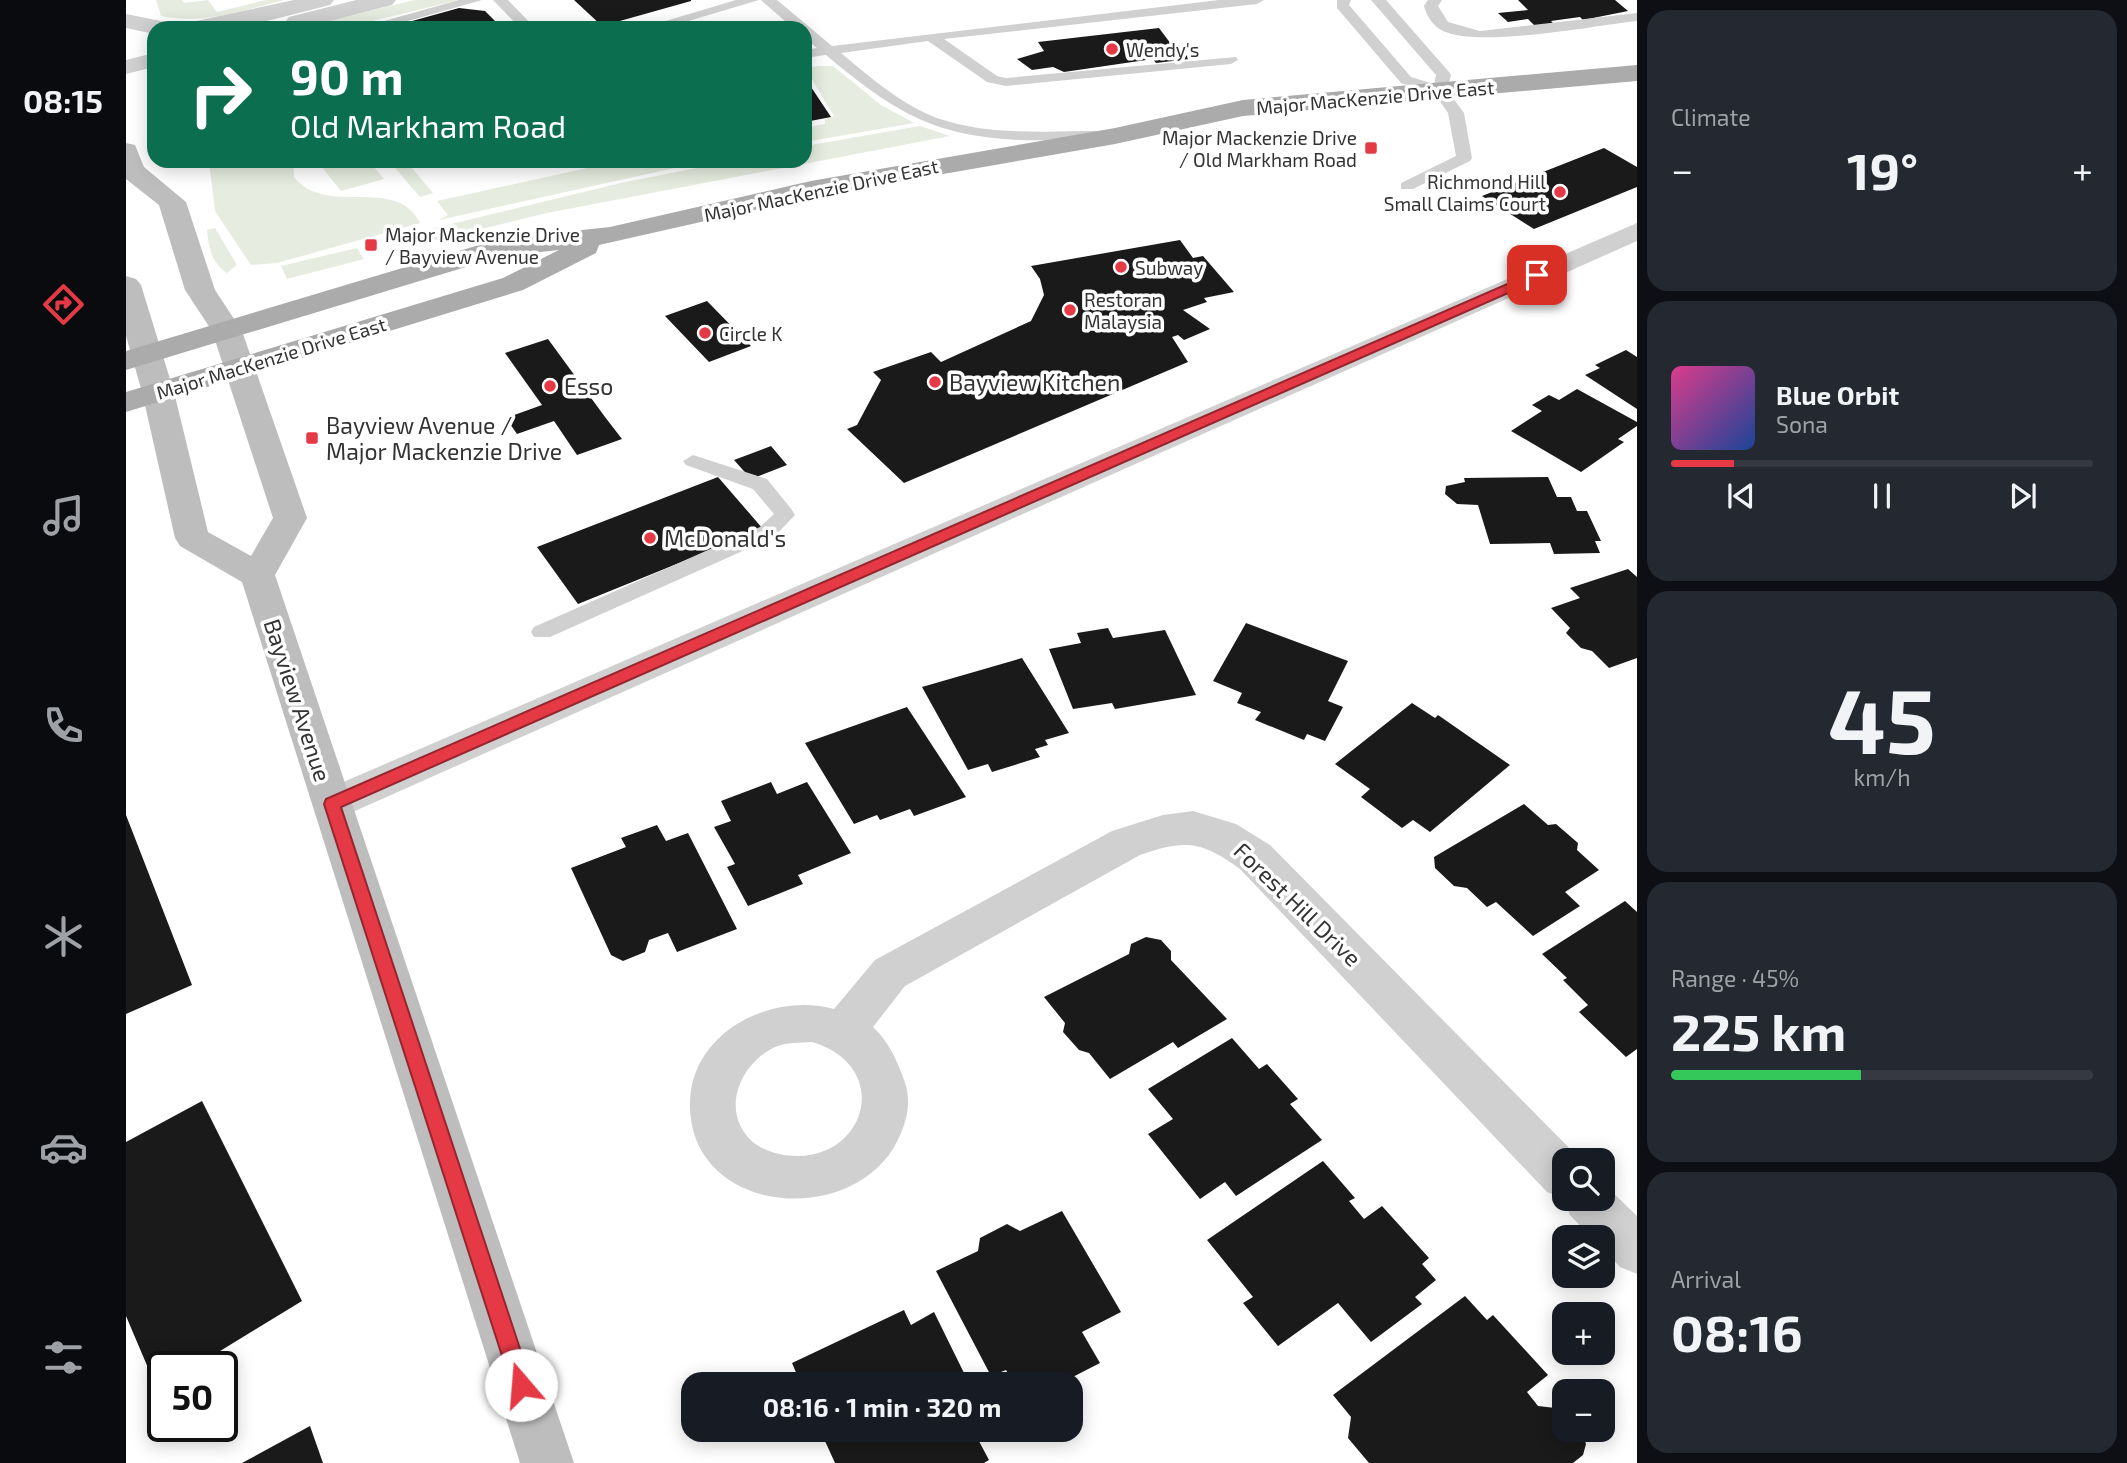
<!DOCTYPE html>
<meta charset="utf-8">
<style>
:root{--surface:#171b24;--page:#242831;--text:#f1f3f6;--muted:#9ea1a6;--line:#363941;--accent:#e63946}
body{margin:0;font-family:"Exo 2",sans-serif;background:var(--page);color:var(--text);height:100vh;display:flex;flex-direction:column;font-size:26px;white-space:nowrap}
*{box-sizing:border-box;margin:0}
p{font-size:23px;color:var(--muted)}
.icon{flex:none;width:38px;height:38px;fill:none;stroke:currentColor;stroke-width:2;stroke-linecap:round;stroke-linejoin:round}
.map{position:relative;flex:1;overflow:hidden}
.panel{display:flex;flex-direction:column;gap:10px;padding:10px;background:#0d0f14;width:490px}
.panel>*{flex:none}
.guide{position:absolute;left:21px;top:21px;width:665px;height:147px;border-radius:21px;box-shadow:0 4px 18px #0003;background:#0b6e4f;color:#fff;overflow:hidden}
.fabs{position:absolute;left:1426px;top:1148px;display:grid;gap:14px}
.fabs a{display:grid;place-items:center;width:63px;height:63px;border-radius:14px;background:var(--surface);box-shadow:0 4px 18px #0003;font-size:35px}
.speed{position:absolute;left:21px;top:1351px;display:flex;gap:14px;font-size:35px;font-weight:700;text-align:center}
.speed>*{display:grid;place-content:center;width:91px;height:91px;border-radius:50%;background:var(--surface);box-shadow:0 4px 18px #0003;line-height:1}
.speed .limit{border:4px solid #111;border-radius:10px;background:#fff;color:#111}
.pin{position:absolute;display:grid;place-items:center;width:60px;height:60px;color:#fff;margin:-30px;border-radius:14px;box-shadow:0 4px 10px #0006}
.me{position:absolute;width:77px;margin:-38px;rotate:342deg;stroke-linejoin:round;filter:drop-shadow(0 0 5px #0008)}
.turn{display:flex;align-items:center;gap:24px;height:147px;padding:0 28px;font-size:32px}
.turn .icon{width:91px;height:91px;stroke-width:2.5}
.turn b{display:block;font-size:49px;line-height:60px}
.big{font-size:52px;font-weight:700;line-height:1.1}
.panel .tile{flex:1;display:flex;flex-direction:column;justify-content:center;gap:10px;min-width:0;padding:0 24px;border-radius:21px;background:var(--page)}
.panel .dial{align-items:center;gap:0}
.dial b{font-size:91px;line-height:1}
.song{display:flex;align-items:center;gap:21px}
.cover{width:84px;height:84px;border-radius:10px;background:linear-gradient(135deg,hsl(330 70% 55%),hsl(220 70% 35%))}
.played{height:7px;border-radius:4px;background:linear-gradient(90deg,var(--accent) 15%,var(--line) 15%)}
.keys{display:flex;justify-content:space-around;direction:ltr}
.heat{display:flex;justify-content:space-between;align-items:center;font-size:38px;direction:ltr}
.charge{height:10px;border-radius:5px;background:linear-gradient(90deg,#34c759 45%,var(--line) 0)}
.trip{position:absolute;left:555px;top:1372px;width:402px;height:70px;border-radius:21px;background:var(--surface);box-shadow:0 4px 18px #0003;font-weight:700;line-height:70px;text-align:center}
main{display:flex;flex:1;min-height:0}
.tab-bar{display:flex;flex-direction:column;width:126px;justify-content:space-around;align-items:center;background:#090b0e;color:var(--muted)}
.tab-bar .icon{width:49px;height:49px}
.tab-bar .on{color:var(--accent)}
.tab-bar b{font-size:32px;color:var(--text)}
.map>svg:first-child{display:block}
.green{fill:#e6ecdf}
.building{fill:#1a1a1a}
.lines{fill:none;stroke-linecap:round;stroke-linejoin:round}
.lane{fill:#d0d0d0;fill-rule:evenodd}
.street{fill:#d0d0d0;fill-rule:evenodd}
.secondary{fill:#bdbdbd;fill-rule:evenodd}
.primary{fill:#ababab;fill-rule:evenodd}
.route{fill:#e63946;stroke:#96252e;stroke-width:2}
.poi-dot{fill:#e63946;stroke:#fff;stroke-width:2.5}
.labels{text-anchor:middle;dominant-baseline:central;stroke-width:7;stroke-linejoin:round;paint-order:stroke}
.far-poi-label{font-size:19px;fill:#333;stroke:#fff;text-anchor:start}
.far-street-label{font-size:19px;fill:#333;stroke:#fff}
.poi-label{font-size:23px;fill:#333;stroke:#fff;text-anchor:start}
.street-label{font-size:23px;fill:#333;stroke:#fff}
</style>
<main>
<nav class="tab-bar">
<b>08:15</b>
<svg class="icon on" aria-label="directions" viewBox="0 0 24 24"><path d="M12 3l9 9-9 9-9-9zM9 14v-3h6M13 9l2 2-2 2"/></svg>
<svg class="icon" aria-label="music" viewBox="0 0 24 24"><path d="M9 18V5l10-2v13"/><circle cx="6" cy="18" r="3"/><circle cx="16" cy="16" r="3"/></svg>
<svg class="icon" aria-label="phone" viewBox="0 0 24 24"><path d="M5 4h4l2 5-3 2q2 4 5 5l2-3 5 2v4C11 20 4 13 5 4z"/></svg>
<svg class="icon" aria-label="climate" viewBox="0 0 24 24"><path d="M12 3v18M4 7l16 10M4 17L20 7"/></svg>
<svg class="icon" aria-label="car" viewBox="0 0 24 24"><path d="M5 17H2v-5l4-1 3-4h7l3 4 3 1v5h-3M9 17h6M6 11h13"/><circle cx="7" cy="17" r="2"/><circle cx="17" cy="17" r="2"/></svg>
<svg class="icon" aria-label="filters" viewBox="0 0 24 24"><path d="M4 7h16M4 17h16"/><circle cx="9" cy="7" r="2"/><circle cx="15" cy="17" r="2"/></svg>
</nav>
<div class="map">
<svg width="1511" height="1463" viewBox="0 0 1511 1463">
<rect width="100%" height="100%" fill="#fff"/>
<path class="green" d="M30,0H56L58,3L82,0L91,12L140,0H158C118,10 77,25 35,16Z
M289,0H333L217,28H171Z
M693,66H707L755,105L788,123L679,142V128L699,124V119L708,116L679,68Z
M794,126L824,136L421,213L290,245L284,234L495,183L606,161H679V146Z
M83,161H167L168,177C200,218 270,174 294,223L151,263L125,265L89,211Z
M191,161H243L258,179L215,191Z
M263,161H280L307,193L294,197Z
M493,161H580L313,220L322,215L311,201Z
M89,228L111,265L101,273C85,262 83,248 81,230Z
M231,248L238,259L161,279L155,266Z"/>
<path class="building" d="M448,0H565V1L476,26Z
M1392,0H1489L1502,11L1457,20L1454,17L1425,21L1428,24L1409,26L1402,19L1382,22L1372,13L1402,10Z
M333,8L359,11L376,28H261Z
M1033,28L1045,44L1051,43L1063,59L1030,63L1027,59L938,72L927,67L906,70L891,59L918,51L912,42Z
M679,78L705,117L679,122Z
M1478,148L1511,167V187L1408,229L1356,196Z
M1054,240L1067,258L1077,256L1108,292L1078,298L1081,302L1057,310L1084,329L1058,340L1052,335L1046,337L1062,362L778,483L721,429L731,425L755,380L747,372L805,352L815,362L905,321L918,295L914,279L905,266Z
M581,301L625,346L583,362L539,316Z
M422,339L479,417L496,439L451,455L428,421L391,434L380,418L416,405L379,353Z
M1500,350L1511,357V409L1459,375L1474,368L1469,365Z
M1451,389L1511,422V426L1492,439L1498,442L1455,472L1385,431L1416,411L1406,405L1423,395L1433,400Z
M645,446L661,465L625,479L608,460Z
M592,477L637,529L452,604L411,547Z
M1422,477L1431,497H1445L1451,511H1461L1475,541H1469L1474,553L1428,554L1424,543L1364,544L1352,505L1331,504L1319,494L1320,486L1339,482L1338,478Z
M1502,569L1511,577V658L1483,668L1466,651L1455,648L1440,633L1444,628L1425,608L1454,598L1444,588Z
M1120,623L1222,661L1202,701L1217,707L1199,741L1181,734L1178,740L1129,720L1135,712L1111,703L1116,693L1087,681Z
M982,628L987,638L1039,630L1070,695L989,709L986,703L947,709L923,649L955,643L951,633Z
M896,658L943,733L919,740L922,745L909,749L914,757L866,772L862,764L842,770L796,687Z
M1286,703L1309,718L1312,715L1384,765L1304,832L1287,820L1276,828L1235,797L1244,789L1209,764Z
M781,707L840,797L788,816L784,809L754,820L751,815L728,824L679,743Z
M645,782L651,794L681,782L725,853L672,875L677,884L622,906L601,867L609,864L588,827L605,821L595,801Z
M1398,804L1422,825L1430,824L1452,843L1451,850L1473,870L1439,892L1454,906L1407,936L1370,902L1361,907L1341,888L1328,886L1309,868L1308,857Z
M0,815L66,985L0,1014Z
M531,825L540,841L562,833L611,929L551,952L542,933L523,940L519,952L497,961L485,955L445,868L500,847L495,838Z
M1499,901L1511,912V1049L1500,1057L1453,1012L1462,1005L1437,980L1441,978L1416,954Z
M1020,937L1035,940L1045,951V960L1101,1019L1052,1048L1047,1042L984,1079L963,1053L953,1050L937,1032L939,1023L918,997L1003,954L1005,944Z
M1106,1038L1133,1069L1141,1064L1172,1099L1164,1104L1196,1140L1110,1196L1099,1182L1074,1199L1022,1134L1047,1119L1022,1089Z
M76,1101L176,1301L68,1367H37V1386L31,1389L0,1316V1142Z
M1197,1161L1229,1198L1223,1201L1238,1219L1256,1206L1303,1258L1296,1264L1310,1280L1289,1297L1296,1304L1245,1342L1212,1303L1152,1346L1117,1303L1127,1297L1081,1240Z
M936,1211L995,1312L956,1332L974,1363L933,1384H888L880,1370L865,1376L810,1271L852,1251L854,1238L881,1224L894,1231Z
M1339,1296L1361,1320L1367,1315L1422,1375L1401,1392L1412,1406L1438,1409V1430H1455L1460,1444L1457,1455L1447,1463H1243L1222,1438L1225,1417L1207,1395Z
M778,1310L785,1325L808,1312L838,1373L823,1381L825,1384H675L666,1363Z
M184,1426L197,1463H116Z
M694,1430H847L863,1460L858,1463H709Z"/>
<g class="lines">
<path class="lane" d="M333,0H356L257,28H233Z
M367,0H382L409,28H394Z
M610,0H633L539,28H516Z
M635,0H651L706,46L1093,0H1138L1131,4L818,39L871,76L880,78L1110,57L1112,60L1105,64L880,86L861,82L802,41L715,53C745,78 777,106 814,119C865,136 923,131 976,131L984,136C974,145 950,141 937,141C825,141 785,127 700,55L679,58V50L691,48L679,38V28H667Z
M1211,0H1225L1223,5L1285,77L1308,84L1310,75L1245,0H1260L1323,72L1325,75L1321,90L1338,113L1346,158L1344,161L1287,189H1275V183L1330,156L1322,113L1308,93L1275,83L1211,8Z
M1302,0H1316L1312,6L1322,22L1354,31L1511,13V21C1466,26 1354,48 1317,31C1307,26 1301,17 1298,6Z
M567,455L641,479L666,510L669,515L648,537L424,637H408L405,632L408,627L634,527L648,514L627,489L560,465L557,461Z"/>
<path class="street" d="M168,0H208L204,5L113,28H58L61,23Z
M230,0H270L266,5L176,28L163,27L159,22L163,17Z
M0,14L45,23L48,28H28V34L0,28Z
M28,53V67L0,74V60Z
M1511,223V241L220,815L206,820L192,815L186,804L192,793Z
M1067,811L1110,824L1144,845L1455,1160H1438V1199H1477V1183L1511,1216V1274L1494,1267L1477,1249V1237H1465L1444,1215L1437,1198L1421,1192L1114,869C1076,841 1059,839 1014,855L779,986L747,1027C762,1041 770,1058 777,1077C785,1097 783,1114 775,1133C736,1231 561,1218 564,1102C566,1031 646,992 708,1009L749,960L986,831L1037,815ZM686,1042C770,1067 739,1167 658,1155C642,1152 627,1146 618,1132C597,1101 619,1061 649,1047C660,1042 674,1043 686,1042Z"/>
<path class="secondary" d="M0,143L9,145L18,167L60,202L89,290L116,331L181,518L149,575L448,1463H394L116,582L54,546L49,538L16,392L0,336V276L10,279L15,285L48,392L82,532L125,556L147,518L86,331L59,290L33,205L0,179Z"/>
<path class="primary" d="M1511,65V81L1117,116L989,144L685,197L473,245L470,253L397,290L0,412V392L377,278L433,250L376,256L0,370V351L373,239L484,227L685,181L989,128L1117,100Z"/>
</g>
<path class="route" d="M1411,271L1417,275L1416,278L215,807L406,1385L403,1393L395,1396L388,1393L198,804L200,799Z"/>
<g class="poi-dot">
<circle cx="986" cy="49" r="7"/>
<rect x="1238" y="141" width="14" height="14" rx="3.5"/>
<circle cx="1434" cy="192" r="7"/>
<rect x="238" y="238" width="14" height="14" rx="3.5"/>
<circle cx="995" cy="267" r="7"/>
<circle cx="944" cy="310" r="7"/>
<circle cx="579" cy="333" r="7"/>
<circle cx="809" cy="382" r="7"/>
<circle cx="424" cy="386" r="7"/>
<rect x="179" y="431" width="14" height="14" rx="3.5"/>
<circle cx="524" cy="538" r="7"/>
</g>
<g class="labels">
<g class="far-poi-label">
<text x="1000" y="49">Wendy's</text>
<text x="1231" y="137" text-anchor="end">Major Mackenzie Drive<tspan x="1231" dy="22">/ Old Markham Road</tspan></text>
<text x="1420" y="181" text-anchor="end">Richmond Hill<tspan x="1420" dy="22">Small Claims Court</tspan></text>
<text x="259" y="234">Major Mackenzie Drive<tspan x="259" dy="22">/ Bayview Avenue</tspan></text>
<text x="1009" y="267">Subway</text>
<text x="958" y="299">Restoran<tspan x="958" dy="22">Malaysia</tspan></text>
<text x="593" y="333">Circle K</text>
</g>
<g class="far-street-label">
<text transform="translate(1249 97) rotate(-5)">Major MacKenzie Drive East</text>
<text transform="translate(695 190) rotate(-12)">Major MacKenzie Drive East</text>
<text transform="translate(145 358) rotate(-17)">Major MacKenzie Drive East</text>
</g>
<g class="poi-label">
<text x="823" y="382">Bayview Kitchen</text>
<text x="438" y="386">Esso</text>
<text x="200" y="425">Bayview Avenue /<tspan x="200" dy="26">Major Mackenzie Drive</tspan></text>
<text x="538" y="538">McDonald's</text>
</g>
<g class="street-label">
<text transform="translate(172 700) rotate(72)">Bayview Avenue</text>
<text transform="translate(1172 904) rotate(44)">Forest Hill Drive</text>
</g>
</g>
</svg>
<div class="fabs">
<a><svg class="icon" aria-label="search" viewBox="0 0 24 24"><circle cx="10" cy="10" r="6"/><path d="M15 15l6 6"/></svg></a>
<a><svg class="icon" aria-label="layers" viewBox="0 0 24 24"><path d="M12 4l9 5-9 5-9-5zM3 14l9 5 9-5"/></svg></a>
<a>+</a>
<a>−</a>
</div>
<div class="speed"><div class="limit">50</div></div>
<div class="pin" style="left:1411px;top:275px;background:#d93025"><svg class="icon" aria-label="arrive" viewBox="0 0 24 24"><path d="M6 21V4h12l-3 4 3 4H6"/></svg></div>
<svg class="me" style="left:395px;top:1385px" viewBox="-20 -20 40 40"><circle r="19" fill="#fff"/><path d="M0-13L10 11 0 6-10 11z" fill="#e63946"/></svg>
<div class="trip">08:16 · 1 min · 320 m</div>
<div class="guide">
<div class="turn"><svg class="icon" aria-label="right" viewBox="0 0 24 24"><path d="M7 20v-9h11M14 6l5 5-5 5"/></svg><div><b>90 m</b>Old Markham Road</div></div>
</div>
</div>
<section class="panel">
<div class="tile"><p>Climate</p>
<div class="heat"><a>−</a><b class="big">19°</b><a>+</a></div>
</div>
<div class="tile">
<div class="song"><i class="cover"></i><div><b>Blue Orbit</b><p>Sona</p></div></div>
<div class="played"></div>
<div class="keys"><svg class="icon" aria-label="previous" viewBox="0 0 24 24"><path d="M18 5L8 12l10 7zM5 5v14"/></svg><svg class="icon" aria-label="pause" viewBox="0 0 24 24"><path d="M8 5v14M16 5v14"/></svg><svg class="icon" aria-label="next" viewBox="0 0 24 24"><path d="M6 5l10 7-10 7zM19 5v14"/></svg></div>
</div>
<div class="tile dial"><b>45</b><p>km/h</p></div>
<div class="tile"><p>Range · 45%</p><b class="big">225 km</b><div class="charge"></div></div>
<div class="tile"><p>Arrival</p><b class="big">08:16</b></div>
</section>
</main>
